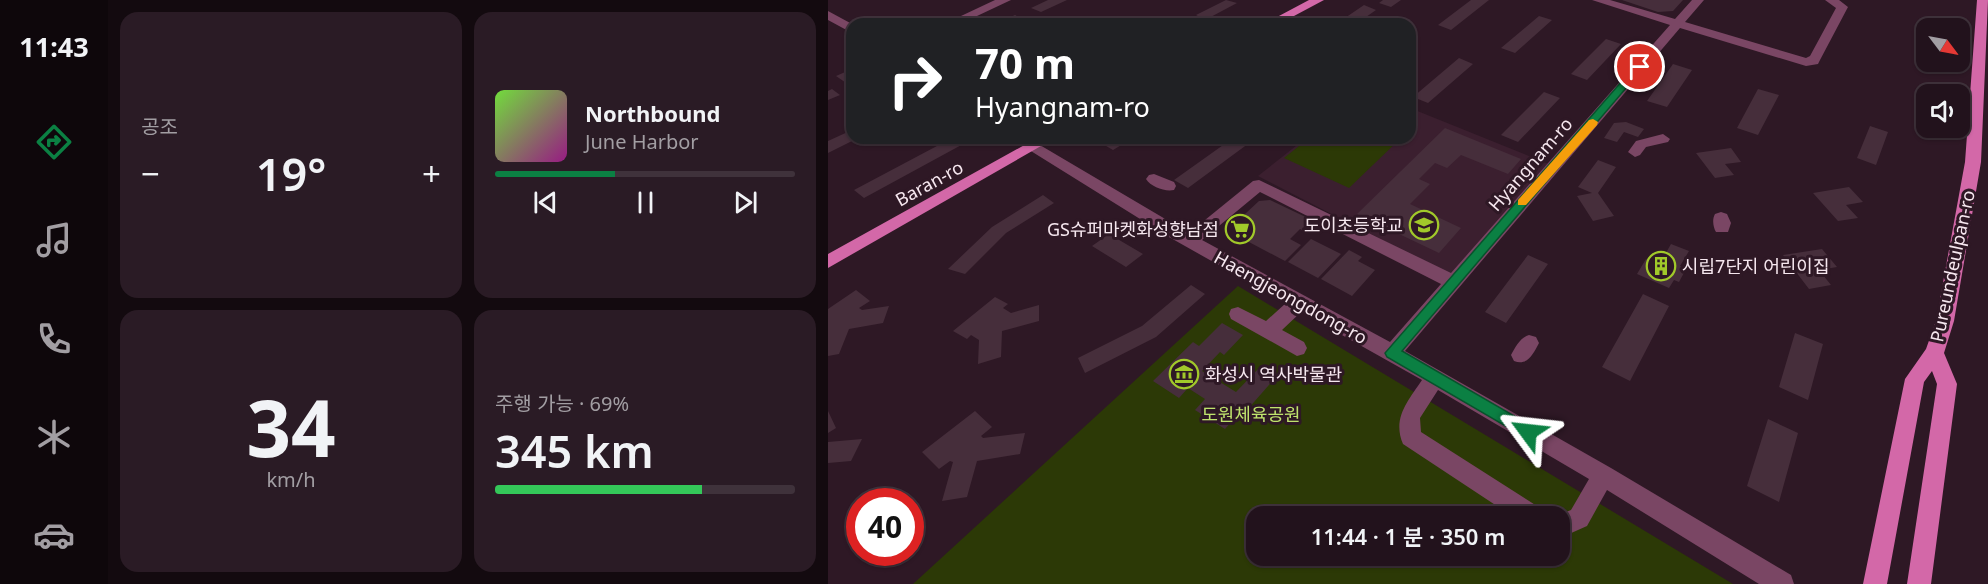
<!DOCTYPE html>
<html lang="ko">
<meta charset="utf-8">
<style>
:root{--surface:#22121c;--page:#2a1b25;--text:#f1f3f6;--muted:#a29ea3;--line:#3f323b;--accent:#0b8043}
body{margin:0;font-family:"Noto Sans","Noto Sans KR",sans-serif;background:var(--page);color:var(--text);height:100vh;display:flex;flex-direction:column;font-size:22px;white-space:nowrap}
*{box-sizing:border-box;margin:0}
p{font-size:20px;color:var(--muted)}
.icon{flex:none;width:33px;height:33px;fill:none;stroke:currentColor;stroke-width:2;stroke-linecap:round;stroke-linejoin:round}
.map{position:relative;flex:1;overflow:hidden}
.side{display:flex;flex-direction:column;gap:12px;padding:12px;background:#130a0f;width:720px}
.side>*{flex:none}
.guide{position:absolute;left:18px;top:18px;width:570px;height:126px;border-radius:18px;box-shadow:0 2px 4px #0004,0 0 0 2px var(--line);background:#202124;color:#fff;overflow:hidden}
.needle{width:39px;rotate:122deg}
.buttons{position:absolute;left:1088px;top:18px;display:grid;gap:12px}
.buttons a{display:grid;place-items:center;width:54px;height:54px;border-radius:12px;background:var(--surface);box-shadow:0 2px 4px #0004,0 0 0 2px var(--line);font-size:30px}
.speed{position:absolute;left:18px;top:488px;display:flex;gap:12px;font-size:30px;font-weight:700;text-align:center}
.speed>*{display:grid;place-content:center;width:78px;height:78px;border-radius:50%;background:var(--surface);box-shadow:0 2px 4px #0004,0 0 0 2px var(--line);line-height:1}
.speed .limit{border:9px solid #d22;background:#fff;color:#111}
.pin{position:absolute;display:grid;place-items:center;width:51px;height:51px;color:#fff;margin:-26px;border:3px solid #fff;border-radius:50%;box-shadow:0 2px 6px #0007}
.me{position:absolute;width:66px;margin:-33px;rotate:300deg;stroke-linejoin:round;filter:drop-shadow(0 0 4px #0008)}
.turn{display:flex;align-items:center;gap:21px;height:126px;padding:0 30px;font-size:27px}
.turn .icon{width:78px;height:78px;stroke-width:2.5}
.turn b{display:block;font-size:42px;line-height:51px}
.big{font-size:45px;font-weight:600;line-height:1.1}
.side .card{flex:1;display:flex;flex-direction:column;justify-content:center;gap:9px;min-width:0;padding:0 21px;border-radius:18px;background:var(--page)}
.side .dial{align-items:center;gap:0}
.dial b{font-size:78px;line-height:1}
.song{display:flex;align-items:center;gap:18px}
.cover{width:72px;height:72px;border-radius:9px;background:linear-gradient(135deg,hsl(100 70% 55%),hsl(310 70% 35%))}
.played{height:6px;border-radius:3px;background:linear-gradient(90deg,var(--accent) 40%,var(--line) 40%)}
.keys{display:flex;justify-content:space-around;direction:ltr}
.heat{display:flex;justify-content:space-between;align-items:center;font-size:33px;direction:ltr}
.charge{height:9px;border-radius:4px;background:linear-gradient(90deg,#34c759 69%,var(--line) 0)}
.side .tiles{flex:1;display:grid;gap:12px;grid-template-columns:repeat(2,1fr)}
.trip{position:absolute;left:418px;top:506px;width:324px;height:60px;border-radius:18px;background:var(--surface);box-shadow:0 2px 4px #0004,0 0 0 2px var(--line);font-weight:600;line-height:60px;text-align:center}
main{display:flex;flex:1;min-height:0}
.menu{display:flex;flex-direction:column;width:108px;justify-content:space-around;align-items:center;background:#0e070b;color:var(--muted)}
.menu .icon{width:42px;height:42px}
.menu .current{color:var(--accent)}
.menu b{font-size:27px;color:var(--text)}
.map>svg:first-child{display:block}
.built{fill:#3b1f2f}
.green{fill:#2c3906;fill-rule:evenodd}
.building{fill:#462e3b}
.lines{fill:none;stroke-linecap:round;stroke-linejoin:round}
.minor{fill:#7a4664;fill-rule:evenodd}
.major{fill:#d368a8;fill-rule:evenodd}
.route{fill:#0b8043;stroke:#07532c;stroke-width:1.5}
.slow{fill:#f59e0b}
.labels{text-anchor:middle;dominant-baseline:central;stroke-width:6;stroke-linejoin:round;paint-order:stroke}
.street-label{font-size:18px;fill:#f6e7ef;stroke:#2e1825}
.poi-label{font-size:18px;fill:#f6e7ef;stroke:#2e1825;text-anchor:end}
.park-label{font-size:18px;fill:#bfe36d;stroke:#2e1825}
</style>
<main>
<nav class="menu">
<b>11:43</b>
<svg class="icon current" aria-label="directions" viewBox="0 0 24 24"><path d="M12 3l9 9-9 9-9-9zM9 14v-3h6M13 9l2 2-2 2"/></svg>
<svg class="icon" aria-label="music" viewBox="0 0 24 24"><path d="M9 18V5l10-2v13"/><circle cx="6" cy="18" r="3"/><circle cx="16" cy="16" r="3"/></svg>
<svg class="icon" aria-label="phone" viewBox="0 0 24 24"><path d="M5 4h4l2 5-3 2q2 4 5 5l2-3 5 2v4C11 20 4 13 5 4z"/></svg>
<svg class="icon" aria-label="climate" viewBox="0 0 24 24"><path d="M12 3v18M4 7l16 10M4 17L20 7"/></svg>
<svg class="icon" aria-label="car" viewBox="0 0 24 24"><path d="M5 17H2v-5l4-1 3-4h7l3 4 3 1v5h-3M9 17h6M6 11h13"/><circle cx="7" cy="17" r="2"/><circle cx="17" cy="17" r="2"/></svg>
</nav>
<section class="side">
<div class="tiles">
<div class="card"><p>공조</p>
<div class="heat"><a>−</a><b class="big">19°</b><a>+</a></div>
</div>
<div class="card">
<div class="song"><i class="cover"></i><div><b>Northbound</b><p>June Harbor</p></div></div>
<div class="played"></div>
<div class="keys"><svg class="icon" aria-label="previous" viewBox="0 0 24 24"><path d="M18 5L8 12l10 7zM5 5v14"/></svg><svg class="icon" aria-label="pause" viewBox="0 0 24 24"><path d="M8 5v14M16 5v14"/></svg><svg class="icon" aria-label="next" viewBox="0 0 24 24"><path d="M6 5l10 7-10 7zM19 5v14"/></svg></div>
</div>
<div class="card dial"><b>34</b><p>km/h</p></div>
<div class="card"><p>주행 가능 · 69%</p><b class="big">345 km</b><div class="charge"></div></div>
</div>
</section>
<div class="map">
<svg width="1160" height="584" viewBox="0 0 1160 584">
<rect width="100%" height="100%" fill="#2e1825"/>
<path class="built" d="M582,108L721,164L622,275L430,176L478,138H582Z"/>
<path class="green" d="M481,138H573L521,188L456,158Z
M410,286L905,584H85ZM429,516H732V555H429Z"/>
<path class="building" d="M220,0H239L213,12L203,8Z
M398,0L409,3L377,20L368,15Z
M555,0H573L563,7L551,3Z
M643,0H661L623,30L610,25Z
M794,0H855L845,11L830,12Z
M536,5L548,10L528,24L514,20Z
M187,15L196,20L188,24H168Z
M222,16L236,24H205Z
M358,16L370,21L365,24H344Z
M711,16L724,20L687,53L673,48Z
M778,39L793,44L759,80L743,74Z
M631,58L645,64L600,103L585,97Z
M845,64L864,70L839,107L819,101Z
M24,69V87L8,76Z
M4,89L12,95L0,100V91Z
M930,89L951,95L930,135L909,128Z
M716,92L732,98L690,142L673,135Z
M798,122L816,129L810,137L796,132L789,142L776,138L786,123Z
M1042,126L1060,132L1048,165L1029,158Z
M617,128L693,159L680,174L633,155L619,168L607,163L591,179L602,184L582,204L633,228L611,253L529,214Z
M24,130V138H30L0,153V141Z
M124,138H130L137,143L36,198L26,190Z
M282,138H305L285,150L273,143Z
M405,138H428L360,188L346,180Z
M903,148L913,162L897,164L906,175L887,178L868,153Z
M770,160L788,167L770,193L786,216L765,221L749,196L764,193L750,187Z
M1021,187L1035,202L1018,205L1030,218L1010,221L985,193Z
M215,195L226,203L178,233L137,274L120,269L164,227Z
M442,200L488,222L478,232L472,229L462,239L473,245L457,261L404,233V226L431,201Z
M281,234L315,254L298,267L264,246Z
M483,239L513,254L490,278L460,262Z
M843,244L861,251L852,266L858,269L851,282L846,280L841,288L809,274L818,259L831,265Z
M994,249L1009,267L991,270L1003,285L981,289L955,255Z
M521,250L534,257L530,261L547,270L524,296L493,279Z
M700,255L720,264L678,323L657,312Z
M363,285L377,294L328,337L257,373L250,358L314,326Z
M28,290L42,301L31,308L34,310L61,306L55,323L21,329L11,354L0,356V309Z
M815,294L841,306L802,381L774,367Z
M167,297L180,304L175,308L183,313L211,305V321L174,331L173,357L150,364L151,340L143,335L139,339L125,331Z
M394,323L415,335L396,355L392,352L374,371L408,392L431,368L447,378L419,410L412,406L408,410L412,412L397,429L367,410L377,399L360,388L351,398L325,381L365,342L371,346Z
M967,333L995,344L980,400L951,387Z
M0,411L8,428L0,433Z
M147,411L164,427L153,436L155,438L197,433L192,454L149,461L139,497L114,501L125,462L122,461L111,469L94,452Z
M940,419L970,433L951,502L919,486Z
M34,439L23,461L0,463V442Z"/>
<g class="lines">
<path class="minor" d="M167,0H183L132,24H116Z
M764,0H782L847,19L864,0H876L857,22L978,58L982,56L1008,8L997,0H1011L1020,7L992,60L990,64L978,66L852,28L577,351L783,468L963,575L966,584H931L779,490L759,526L732,538V516H728L743,510L761,479L610,390L592,418L593,432L712,508L716,516H684L575,444C564,418 580,401 594,380L473,312L454,330L476,342L479,348L476,354L469,356L403,319L401,314L403,309L410,307L438,321L458,303L341,237L182,138H200L361,233L425,181L431,180L623,273L842,25ZM432,192L613,284L562,342L374,240Z
M0,11L24,24V33L0,20Z
M835,134L842,139L840,142L818,147L812,155L807,157L800,152L808,141Z
M326,174L346,182L348,186L346,190C337,192 323,187 318,179L321,175Z
M893,212L899,214L903,223L900,232H888C885,227 884,219 887,214Z
M701,335L708,337L711,343C705,354 700,366 686,361L683,355C688,346 692,338 701,335Z"/>
<path class="major" d="M481,0H496L451,24H436Z
M1149,0H1160L1153,162L1126,321L1116,353L1129,384L1103,584H1079L1109,384L1104,371L1096,382L1059,584H1035L1077,379L1098,349L1108,321L1137,162Z
M209,138H227L0,268V254Z"/>
</g>
<path class="route" d="M808,65L816,67L574,351L705,427L708,432L705,437L700,439L559,357L557,353Z"/>
<path class="slow" d="M765,119L770,122L769,125L698,205H690V200L761,120Z"/>
<defs>
<g id="school-ring" transform="scale(1.5)"><circle r="9.5" fill="#2e1825" stroke="#a1c92a" stroke-width="1.5"/><path d="M0-5L7-2L0 1L-7-2ZM-4 1L0 2.5L4 1V4Q0 6-4 4Z" fill="#a1c92a"/></g>
<g id="supermarket-ring" transform="scale(1.5)"><circle r="9.5" fill="#2e1825" stroke="#a1c92a" stroke-width="1.5"/><path d="M-6-5.5h2.5l.6 2H6L4.5 2H-2.5L-4.4-4H-6ZM-1.5 3.2a1.3 1.3 0 1 0 .1 0ZM3 3.2a1.3 1.3 0 1 0 .1 0Z" fill="#a1c92a"/></g>
<g id="building-ring" transform="scale(1.5)"><circle r="9.5" fill="#2e1825" stroke="#a1c92a" stroke-width="1.5"/><path d="M-4-6H4V6H1V3H-1V6H-4ZM-2.5-4.3h1.7v1.8h-1.7ZM.8-4.3h1.7v1.8H.8ZM-2.5-1h1.7V.8h-1.7ZM.8-1h1.7V.8H.8Z" fill="#a1c92a"/></g>
<g id="museum-ring" transform="scale(1.5)"><circle r="9.5" fill="#2e1825" stroke="#a1c92a" stroke-width="1.5"/><path d="M0-6L6-3V-2H-6V-3ZM-5-1h2V3h-2ZM-1-1h2V3h-2ZM3-1h2V3H3ZM-6 4H6V6H-6Z" fill="#a1c92a"/></g>
</defs>
<g fill-rule="evenodd">
<use href="#school-ring" x="596" y="225"/>
<use href="#supermarket-ring" x="412" y="229"/>
<use href="#building-ring" x="833" y="266"/>
<use href="#museum-ring" x="356" y="374"/>
</g>
<g class="labels">
<g class="street-label">
<text transform="translate(702 164) rotate(-49)">Hyangnam-ro</text>
<text transform="translate(101 183) rotate(-29)">Baran-ro</text>
<text transform="translate(1124 266) rotate(-78)">Pureundeulpan-ro</text>
<text transform="translate(463 297) rotate(29)">Haengjeongdong-ro</text>
</g>
<g class="poi-label">
<text x="575" y="225">도이초등학교</text>
<text x="391" y="229">GS슈퍼마켓화성향남점</text>
<text x="854" y="266" text-anchor="start">시립7단지 어린이집</text>
<text x="377" y="374" text-anchor="start">화성시 역사박물관</text>
</g>
<g class="park-label">
<text x="423" y="414">도원체육공원</text>
</g>
</g>
</svg>
<div class="buttons">
<a><svg class="needle" viewBox="-14 -14 28 28"><path d="M0-13l5 13h-10z" fill="#e53935"/><path d="M0 13l5-13h-10z" fill="#a29ea3"/></svg></a>
<a><svg class="icon" aria-label="sound" viewBox="0 0 24 24"><path d="M4 9h4l5-4v14l-5-4H4zM17 9q2 3 0 6"/></svg></a>
</div>
<div class="speed"><div class="limit">40</div></div>
<div class="pin" style="left:812px;top:67px;background:#d93025"><svg class="icon" aria-label="arrive" viewBox="0 0 24 24"><path d="M6 21V4h12l-3 4 3 4H6"/></svg></div>
<svg class="me" style="left:700px;top:432px" viewBox="-20 -20 40 40"><path d="M0-17L14 15 0 8-14 15z" fill="#0b8043" stroke="#fff" stroke-width="4"/></svg>
<div class="trip">11:44 · 1 분 · 350 m</div>
<div class="guide">
<div class="turn"><svg class="icon" aria-label="right" viewBox="0 0 24 24"><path d="M7 20v-9h11M14 6l5 5-5 5"/></svg><div><b>70 m</b>Hyangnam-ro</div></div>
</div>
</div>
</main>
